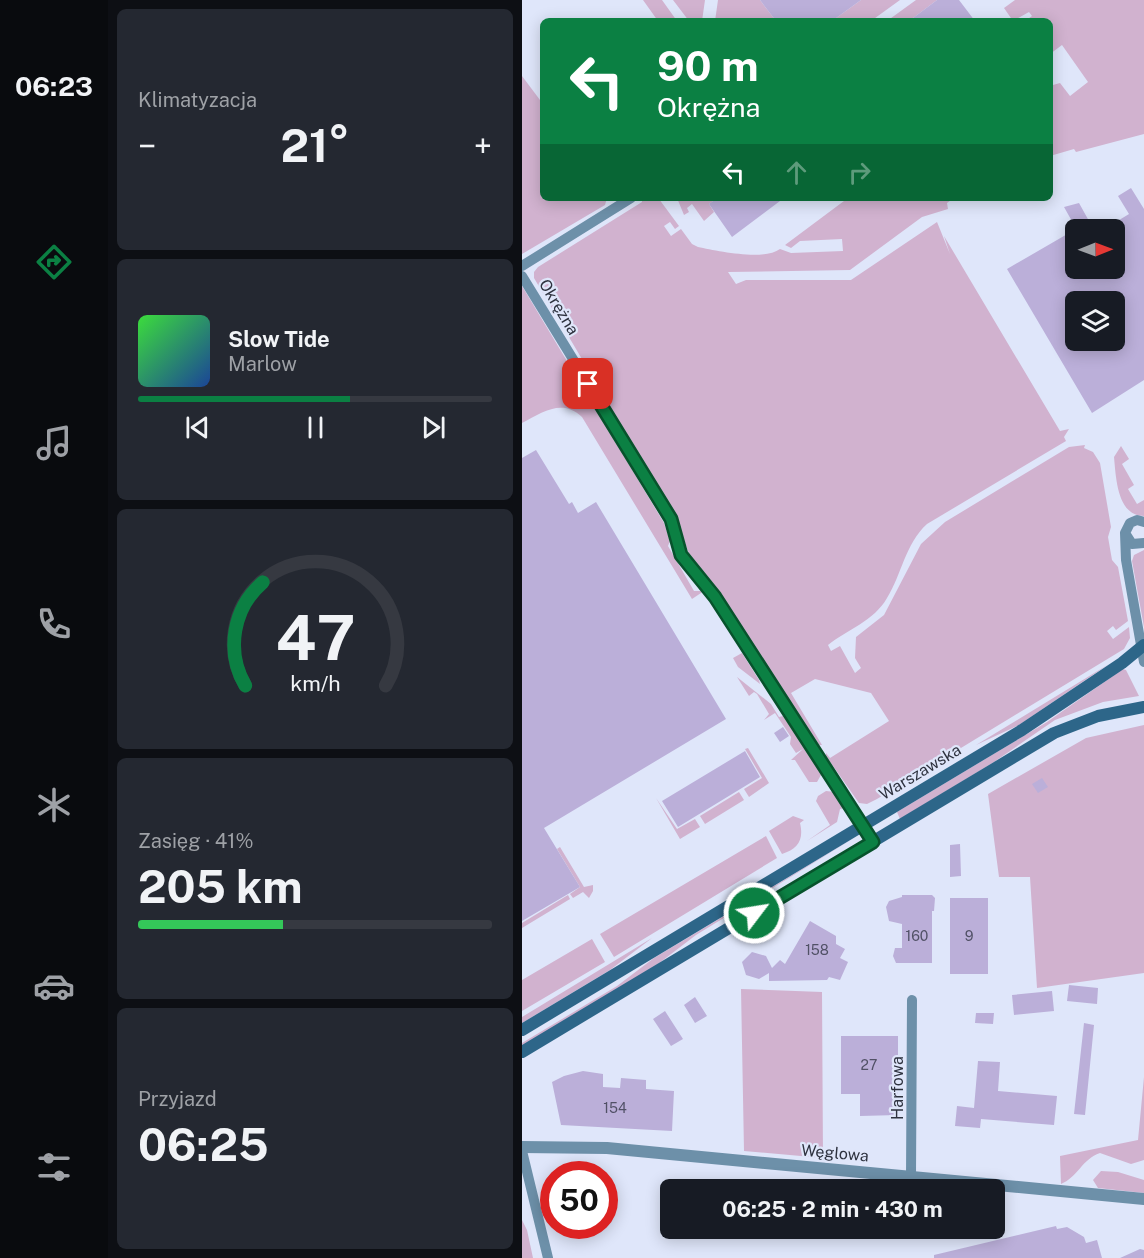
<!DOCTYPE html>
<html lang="pl">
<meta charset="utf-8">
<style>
:root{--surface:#171b24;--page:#242831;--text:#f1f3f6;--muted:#9ea1a6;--line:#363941;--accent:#0b8043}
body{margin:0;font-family:"Public Sans",sans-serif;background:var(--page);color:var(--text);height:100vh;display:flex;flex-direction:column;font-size:22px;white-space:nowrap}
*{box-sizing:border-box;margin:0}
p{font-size:20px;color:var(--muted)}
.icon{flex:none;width:33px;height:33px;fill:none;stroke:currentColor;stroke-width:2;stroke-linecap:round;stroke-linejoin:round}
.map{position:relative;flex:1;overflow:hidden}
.details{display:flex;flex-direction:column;gap:9px;padding:9px;background:#0d0f14;width:414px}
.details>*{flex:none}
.banner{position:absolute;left:18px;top:18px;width:513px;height:183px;border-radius:9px;box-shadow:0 3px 15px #0003;background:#0b8043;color:#fff;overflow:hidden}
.needle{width:39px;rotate:89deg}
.controls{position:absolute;left:543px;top:219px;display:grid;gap:12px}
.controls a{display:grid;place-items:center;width:60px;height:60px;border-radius:9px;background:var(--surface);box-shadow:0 3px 15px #0003;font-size:30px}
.speed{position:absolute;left:18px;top:1161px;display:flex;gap:12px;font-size:30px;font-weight:700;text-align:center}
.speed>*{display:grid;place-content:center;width:78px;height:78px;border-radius:50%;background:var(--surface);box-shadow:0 3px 15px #0003;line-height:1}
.speed .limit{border:9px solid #d22;background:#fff;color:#111}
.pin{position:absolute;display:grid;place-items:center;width:51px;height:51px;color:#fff;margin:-26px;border-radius:12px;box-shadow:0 3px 9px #0006}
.me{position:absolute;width:66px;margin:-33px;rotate:59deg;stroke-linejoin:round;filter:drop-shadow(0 0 4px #0008)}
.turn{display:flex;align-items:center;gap:21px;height:126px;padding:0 18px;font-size:27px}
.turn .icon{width:78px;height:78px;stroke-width:2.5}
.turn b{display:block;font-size:42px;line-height:51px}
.lanes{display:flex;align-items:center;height:57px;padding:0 18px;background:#0003;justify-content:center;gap:30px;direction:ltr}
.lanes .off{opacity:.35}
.big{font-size:45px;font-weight:700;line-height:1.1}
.details .tile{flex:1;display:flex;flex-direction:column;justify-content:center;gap:9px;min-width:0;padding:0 21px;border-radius:9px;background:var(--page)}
.details .dial{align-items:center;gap:0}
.dial svg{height:156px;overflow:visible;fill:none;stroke:var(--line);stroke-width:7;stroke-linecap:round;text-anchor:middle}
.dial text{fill:var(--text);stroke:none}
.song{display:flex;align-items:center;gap:18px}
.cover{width:72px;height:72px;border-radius:9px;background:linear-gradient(135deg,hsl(120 70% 55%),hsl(220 70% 35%))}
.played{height:6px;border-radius:3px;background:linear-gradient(90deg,var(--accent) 60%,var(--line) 60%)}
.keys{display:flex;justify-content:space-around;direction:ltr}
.heat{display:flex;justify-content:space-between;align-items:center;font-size:33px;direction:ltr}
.charge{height:9px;border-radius:4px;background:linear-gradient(90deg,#34c759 41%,var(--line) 0)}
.trip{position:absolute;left:138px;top:1179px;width:345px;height:60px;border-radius:9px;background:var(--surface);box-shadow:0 3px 15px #0003;font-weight:700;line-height:60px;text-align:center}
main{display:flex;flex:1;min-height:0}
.menu{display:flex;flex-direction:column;width:108px;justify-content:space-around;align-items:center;background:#090b0e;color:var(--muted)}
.menu .icon{width:42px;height:42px}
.menu .on{color:var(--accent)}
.menu b{font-size:27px;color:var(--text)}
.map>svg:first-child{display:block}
.green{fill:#d1b2cf}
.building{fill:#bbafd9;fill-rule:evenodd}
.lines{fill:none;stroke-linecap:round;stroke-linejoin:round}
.minor{stroke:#6d90a9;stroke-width:10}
.tertiary{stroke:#6d90a9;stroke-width:12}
.secondary{stroke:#2d6689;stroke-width:12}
.route-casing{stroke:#07532c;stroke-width:15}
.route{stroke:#0b8043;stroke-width:10}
.labels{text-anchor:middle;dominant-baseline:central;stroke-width:4.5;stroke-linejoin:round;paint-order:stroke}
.number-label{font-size:14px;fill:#515166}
.street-label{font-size:16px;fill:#2e323f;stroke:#dfe6fa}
</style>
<main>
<nav class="menu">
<b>06:23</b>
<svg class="icon on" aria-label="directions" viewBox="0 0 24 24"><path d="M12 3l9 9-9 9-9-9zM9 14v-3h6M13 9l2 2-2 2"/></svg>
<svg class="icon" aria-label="music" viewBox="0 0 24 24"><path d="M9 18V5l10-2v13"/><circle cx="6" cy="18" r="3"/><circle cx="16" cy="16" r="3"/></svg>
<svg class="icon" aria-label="phone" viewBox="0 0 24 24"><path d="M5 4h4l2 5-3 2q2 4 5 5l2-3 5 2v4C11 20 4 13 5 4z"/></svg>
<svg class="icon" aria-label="climate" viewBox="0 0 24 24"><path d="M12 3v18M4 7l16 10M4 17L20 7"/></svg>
<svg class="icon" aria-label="car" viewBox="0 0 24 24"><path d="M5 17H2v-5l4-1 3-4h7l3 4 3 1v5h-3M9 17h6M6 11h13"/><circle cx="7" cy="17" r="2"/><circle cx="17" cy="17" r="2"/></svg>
<svg class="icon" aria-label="filters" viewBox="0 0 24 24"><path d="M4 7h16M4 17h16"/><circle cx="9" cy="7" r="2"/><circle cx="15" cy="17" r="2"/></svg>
</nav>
<section class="details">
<div class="tile"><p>Klimatyzacja</p>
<div class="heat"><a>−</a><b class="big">21°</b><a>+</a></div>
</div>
<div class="tile">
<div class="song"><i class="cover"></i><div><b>Slow Tide</b><p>Marlow</p></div></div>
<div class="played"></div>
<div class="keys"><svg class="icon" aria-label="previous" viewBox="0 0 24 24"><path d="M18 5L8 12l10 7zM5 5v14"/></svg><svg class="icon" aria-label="pause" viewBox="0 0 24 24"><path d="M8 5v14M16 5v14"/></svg><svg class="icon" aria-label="next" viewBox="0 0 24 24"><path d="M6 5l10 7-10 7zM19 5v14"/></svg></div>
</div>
<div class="tile dial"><svg viewBox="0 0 100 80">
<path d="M14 69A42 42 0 1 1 86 69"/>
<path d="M14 69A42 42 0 0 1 23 16" stroke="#0b8043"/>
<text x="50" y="56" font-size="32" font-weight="700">47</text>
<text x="50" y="72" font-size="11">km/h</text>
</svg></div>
<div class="tile"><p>Zasięg · 41%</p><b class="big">205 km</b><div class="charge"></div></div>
<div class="tile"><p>Przyjazd</p><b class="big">06:25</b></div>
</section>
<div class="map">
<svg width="622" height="1258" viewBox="0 0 622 1258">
<rect width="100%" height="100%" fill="#dfe6fa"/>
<path class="green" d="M121,0H140L155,21H136Z
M151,0H183L180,21H167Z
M196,0H238L254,21H193Z
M339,0H378L349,21H310Z
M394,0H415L387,21H365Z
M493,0H622V134L554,152L552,149L528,156V90L531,85L538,83L548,96L566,82L540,45L528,54V21H503L510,16L507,12L491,21L482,8Z
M0,76L21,104V198H85L83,205L0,254Z
M120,198L137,199L157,226L153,229L148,222L142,226L149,236L159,229L170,244L176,247C195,251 242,261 258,249L269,253L321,251L320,239L278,241L269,248L263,245L326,198H432L425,203L426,209L400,217L328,270L206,272L214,284L224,280H329L415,222L428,254L422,236L538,431L547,429L542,437L544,441L405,524C383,544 380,574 365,598C352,621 325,630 306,645L309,651L318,646L333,673L339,668L333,658L334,637L362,615L399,544L423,522L547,447L563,445L562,448L571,452L578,463L589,527L586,537L590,560L596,567L606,621L594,630L591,626L585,631L591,639L607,627L608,638L602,649L355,799L345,804L337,803L304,756V753L308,758L367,721L349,693L293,679L269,693L300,745H297L250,677L198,592L167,554L154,518L12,278V272L16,267L120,202Z
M155,198H195L187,204L192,212L182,221L170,204L165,208L167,212L162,215Z
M0,286L142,523L148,541L146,546L172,591H182L170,599L60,417C41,398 20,412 0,423Z
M599,446L607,459L600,464L612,485L606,489L615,504L622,500V516C595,516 594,477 592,457Z
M622,550V627L610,561L612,555Z
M220,653L237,680L238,684L216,667L211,658Z
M587,664L497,725L454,745Z
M601,669L604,670L617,696L581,702L533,720L472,762L378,819L375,812L525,722Z
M215,677L249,704L257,717L261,716L297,769L299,775L295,782H287L273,760H269L281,749L274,753L268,744L269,737L253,713L242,720L247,714L235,694L232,692L227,696Z
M622,725V973L515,988L508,877H477L466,794L564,738Z
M226,748L247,783L227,797L222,789L240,778L223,749Z
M304,791L313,792L322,808L318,809L315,822L285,841L308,825L294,801L296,796Z
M217,792L222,800L183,824L178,816Z
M134,798L155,829L173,819L178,827L158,839Z
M271,816L282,820L278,823C282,840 276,849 260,854L247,831Z
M244,836L255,858L92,957L78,934Z
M332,838L174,935L132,967L0,1046V1043L95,986L132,958Z
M38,847L62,887L71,885V891L67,898L61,892L51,898L48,894L58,887L35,849Z
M46,895L48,899L0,928V923Z
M130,938L88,970L0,1023V1017Z
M70,939L83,962L0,1011V980Z
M219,989L300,992L301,1158L222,1151Z
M622,1077V1160L609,1164L578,1153C560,1159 556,1177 539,1184L538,1156L616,1140Z
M579,1171L596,1172L622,1180V1193L576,1188L571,1180Z
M0,1220L5,1230L11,1258H0Z"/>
<path class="building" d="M238,0H339L310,21H254Z
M415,0H437L453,21H387Z
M609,188L622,209V380L570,413L485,269L554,229V268H592V230H581L607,214L596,196ZM554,302H592V340H554Z
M195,198H262L210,237L187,204Z
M557,203L572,230H555L542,207Z
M14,450L47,504L50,502L56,513L74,502L204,719L22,828L58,887L0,921V458Z
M261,727L267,736L258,742L252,733Z
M223,751L238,777L156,827L140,801Z
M520,778L526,787L516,793L510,784Z
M438,844L439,876L428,877V845Z
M380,895H410L413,898L412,911H410V963H374L371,956L373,948H380V924L367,921L364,907L367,901L380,897Z
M428,898H466V974H428Z
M288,921L314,936V944L323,949L318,958L326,962L318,980L307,977L305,980L247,981V973L237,979L224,975L220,962L230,952L244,956L250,968L258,960L263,964Z
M547,985L576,988L575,1004L545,1001Z
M530,991L532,1011L492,1015L490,995Z
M173,997L185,1016L173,1023L162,1005Z
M143,1011L161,1039L149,1046L131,1019Z
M454,1013H472L471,1024L453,1023Z
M562,1023L572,1025L563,1115L552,1114Z
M319,1036H376V1115L338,1116V1094H319Z
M456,1061L478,1062L476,1091L535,1096L532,1125L459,1119L458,1128L433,1126L435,1106L452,1108Z
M61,1071L81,1074V1087L98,1088L99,1078L124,1080V1089L152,1091L150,1131L39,1125L30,1082L42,1076Z
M534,1226L535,1229L545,1227L562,1237L564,1243L575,1240L580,1258H412V1255Z
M618,1249L622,1250V1258H598Z"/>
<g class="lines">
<path class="minor" d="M0,266L109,198
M0,276L149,519L159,555L193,597L351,842
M622,522L615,520L608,523L603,533L610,544L622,543
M603,533L604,560L622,662
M0,1151L26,1258
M389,1177L390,1000"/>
<path class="tertiary" d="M0,1147L85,1148L622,1199"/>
<path class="secondary" d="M0,1030L500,730L600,663L622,645
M0,1052L532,733L576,716L622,707"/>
</g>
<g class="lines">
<g class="route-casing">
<path id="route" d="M66,384L149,519L159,555L193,597L351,842L232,913"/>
</g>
<use href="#route" class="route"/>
</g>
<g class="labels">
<g class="number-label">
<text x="395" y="936">160</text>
<text x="447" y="936">9</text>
<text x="295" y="950">158</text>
<text x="347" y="1065">27</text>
<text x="93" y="1108">154</text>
</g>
<g class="street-label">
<text transform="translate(37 307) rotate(59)">Okrężna</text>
<text transform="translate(398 772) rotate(-31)">Warszawska</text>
<text transform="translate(375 1088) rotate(-90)">Harfowa</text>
<text transform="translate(313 1153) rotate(5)">Węglowa</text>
</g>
</g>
</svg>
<div class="controls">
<a><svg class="needle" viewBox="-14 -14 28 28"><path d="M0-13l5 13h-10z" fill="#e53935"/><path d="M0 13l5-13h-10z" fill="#9ea1a6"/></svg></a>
<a><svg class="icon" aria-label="layers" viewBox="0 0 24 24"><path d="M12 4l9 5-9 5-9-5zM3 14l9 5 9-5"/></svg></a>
</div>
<div class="speed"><div class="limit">50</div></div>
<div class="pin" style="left:66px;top:384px;background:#d93025"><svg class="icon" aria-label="arrive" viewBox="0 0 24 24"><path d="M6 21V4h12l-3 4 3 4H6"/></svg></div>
<svg class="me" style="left:232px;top:913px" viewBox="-20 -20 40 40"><circle r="17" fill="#0b8043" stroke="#fff" stroke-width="3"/><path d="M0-11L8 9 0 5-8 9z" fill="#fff"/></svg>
<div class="trip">06:25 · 2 min · 430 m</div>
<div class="banner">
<div class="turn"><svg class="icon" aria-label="left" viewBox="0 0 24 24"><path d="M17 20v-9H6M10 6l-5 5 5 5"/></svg><div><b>90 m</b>Okrężna</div></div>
<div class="lanes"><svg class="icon" aria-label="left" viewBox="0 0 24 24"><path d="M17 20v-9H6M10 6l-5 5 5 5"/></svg><svg class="icon off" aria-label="ahead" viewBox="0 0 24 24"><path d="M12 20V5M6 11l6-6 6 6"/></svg><svg class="icon off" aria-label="right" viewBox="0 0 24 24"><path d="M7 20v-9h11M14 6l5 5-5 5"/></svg></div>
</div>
</div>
</main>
